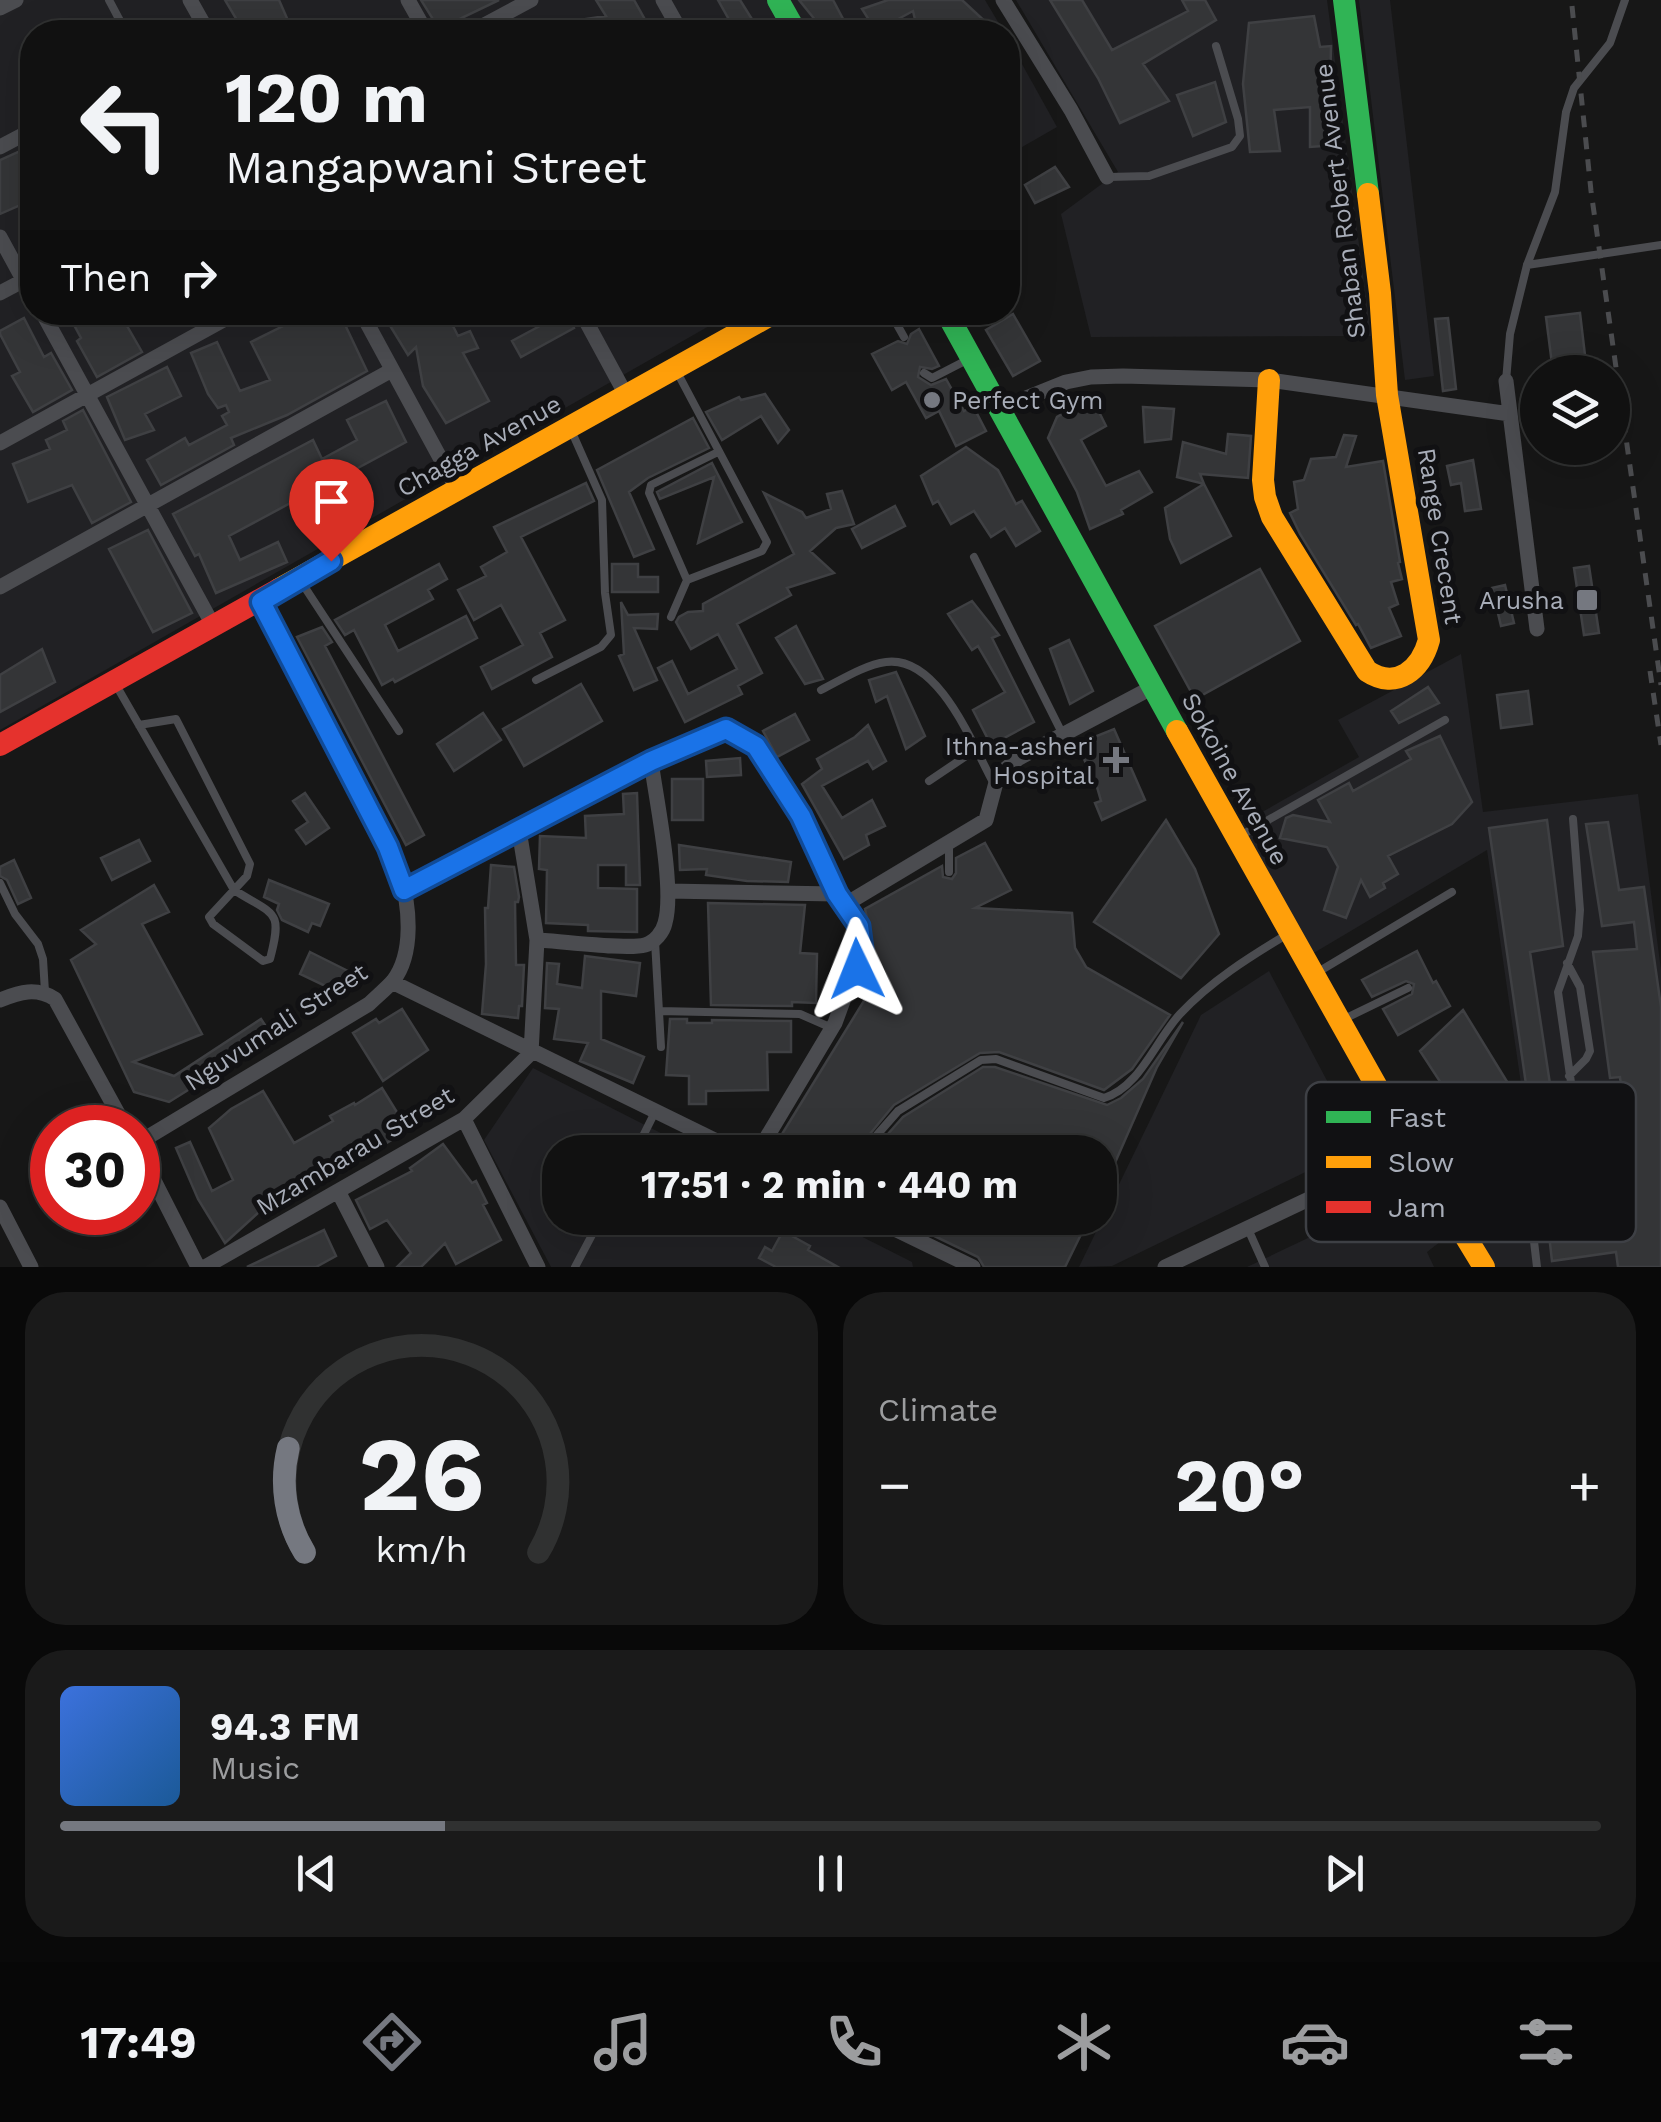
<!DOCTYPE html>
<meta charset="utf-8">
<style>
:root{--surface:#111;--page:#1a1a1a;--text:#f1f3f6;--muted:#9c9d9f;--line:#303131;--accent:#757880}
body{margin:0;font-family:"Work Sans",sans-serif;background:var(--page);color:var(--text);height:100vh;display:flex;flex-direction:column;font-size:38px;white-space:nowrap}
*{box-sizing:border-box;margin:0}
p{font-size:32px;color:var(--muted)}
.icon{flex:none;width:55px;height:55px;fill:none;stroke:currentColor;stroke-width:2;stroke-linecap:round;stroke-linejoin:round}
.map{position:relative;height:1267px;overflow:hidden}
.drawer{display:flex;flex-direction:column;gap:25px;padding:25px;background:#090909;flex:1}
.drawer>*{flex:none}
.guide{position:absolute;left:20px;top:20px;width:1000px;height:305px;border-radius:40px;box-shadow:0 10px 40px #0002,0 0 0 2px var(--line);background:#111;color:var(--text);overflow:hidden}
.tools{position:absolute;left:1520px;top:355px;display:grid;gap:20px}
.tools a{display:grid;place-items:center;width:110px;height:110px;border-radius:50%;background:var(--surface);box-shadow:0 10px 40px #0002,0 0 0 2px var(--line);font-size:50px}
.speed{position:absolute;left:30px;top:1105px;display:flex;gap:20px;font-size:50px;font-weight:700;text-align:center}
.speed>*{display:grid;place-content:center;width:130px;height:130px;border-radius:50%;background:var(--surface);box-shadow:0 10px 40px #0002,0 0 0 2px var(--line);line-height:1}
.speed .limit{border:15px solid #d22;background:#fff;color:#111}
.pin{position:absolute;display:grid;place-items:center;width:85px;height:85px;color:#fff;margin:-102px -42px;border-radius:50% 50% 50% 0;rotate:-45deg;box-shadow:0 0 10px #0007}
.pin .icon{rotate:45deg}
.me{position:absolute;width:110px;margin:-55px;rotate:358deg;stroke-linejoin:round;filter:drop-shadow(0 0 8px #0008)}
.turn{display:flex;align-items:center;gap:35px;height:210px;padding:0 40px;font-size:45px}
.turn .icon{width:130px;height:130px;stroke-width:2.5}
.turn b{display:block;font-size:70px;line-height:85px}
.then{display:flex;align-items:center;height:95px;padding:0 40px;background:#0003;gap:20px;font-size:38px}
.big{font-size:75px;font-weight:700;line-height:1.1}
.drawer .tile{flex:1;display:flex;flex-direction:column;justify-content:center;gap:15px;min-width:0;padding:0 35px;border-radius:40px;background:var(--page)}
.drawer .dial{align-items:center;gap:0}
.dial svg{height:260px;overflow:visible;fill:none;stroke:var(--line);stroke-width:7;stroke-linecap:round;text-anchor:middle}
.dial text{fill:var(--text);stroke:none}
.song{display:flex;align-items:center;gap:30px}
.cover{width:120px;height:120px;border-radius:15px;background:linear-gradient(135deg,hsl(220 70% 55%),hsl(210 70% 35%))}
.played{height:10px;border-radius:5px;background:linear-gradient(90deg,var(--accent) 25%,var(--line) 25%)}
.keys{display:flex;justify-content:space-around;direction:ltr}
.heat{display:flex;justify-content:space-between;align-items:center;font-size:55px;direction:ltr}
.drawer .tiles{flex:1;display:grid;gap:25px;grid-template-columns:1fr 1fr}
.tile:last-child{grid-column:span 2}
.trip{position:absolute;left:542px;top:1135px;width:575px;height:100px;border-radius:40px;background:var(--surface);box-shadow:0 10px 40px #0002,0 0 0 2px var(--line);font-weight:700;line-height:100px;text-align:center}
.tab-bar{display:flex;height:160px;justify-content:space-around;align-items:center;background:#070707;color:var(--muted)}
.tab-bar .icon{width:70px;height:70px}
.tab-bar .selected{color:var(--accent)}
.tab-bar b{font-size:45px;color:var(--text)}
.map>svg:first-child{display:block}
.built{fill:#212124}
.building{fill:#343537;stroke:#3f4043;stroke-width:2.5}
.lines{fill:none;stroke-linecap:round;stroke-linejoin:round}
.lane{stroke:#4b4c50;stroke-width:8}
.street{stroke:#4b4c50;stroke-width:15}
.fast{stroke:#30b455;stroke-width:22}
.slow{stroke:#ff9f0a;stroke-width:22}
.jam{stroke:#e5322d;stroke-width:22}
.rail{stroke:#4b4c4f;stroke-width:5;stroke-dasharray:12 10;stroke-linecap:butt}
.route-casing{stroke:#114b97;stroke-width:25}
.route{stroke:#1a73e8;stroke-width:18}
.poi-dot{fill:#757880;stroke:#111113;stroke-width:4}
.labels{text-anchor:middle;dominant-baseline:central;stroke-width:10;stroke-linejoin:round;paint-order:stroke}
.street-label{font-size:25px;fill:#a8adb8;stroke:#111113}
.poi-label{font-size:25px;fill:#a8adb8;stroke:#111113;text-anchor:end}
.key{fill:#111113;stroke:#3e4045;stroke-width:2.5}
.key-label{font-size:28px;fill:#a8adb8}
</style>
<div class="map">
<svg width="1661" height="1267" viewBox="0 0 1661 1267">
<rect width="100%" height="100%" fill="#171717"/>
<path class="built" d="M0,0H985L1004,32H32V312L732,313L0,730Z
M1016,0H1327L1371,336L1091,337L1061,214L1118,172Z
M1359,0H1390L1434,376L1405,380Z
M1008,39L1057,127L1008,155Z
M1461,654L1483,812L1638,794L1661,970V1267H1490L1431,1168L1529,1139L1487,850L1307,957L1234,828L1359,757L1338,720Z
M1269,971L1361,1145L1112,1266L1079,1267L1201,1015Z
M533,1068L698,1152H560V1218H825L912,1262L913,1267H551L484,1140Z
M1367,1210L1445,1238L1427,1252L1434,1267H1247Z"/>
<path class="building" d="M225,0H279L293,32H244Z
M421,0H499L439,29Z
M596,0H634L652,32H591L586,19L606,16Z
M718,0H740L760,32H736Z
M799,0H833L850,32H825Z
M888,0H962L991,27L981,32H918L913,11L876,31L862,9Z
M1050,0H1082L1112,50L1188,11L1182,0H1205L1216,20L1143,64L1169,101L1120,123L1098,78Z
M1314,16L1320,47L1331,46L1330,89H1333L1335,105L1336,145L1310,147V107L1274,110L1280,151L1250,152L1243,84L1249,23Z
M1215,82L1226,122L1193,136L1177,95Z
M20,151L32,174V200L0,214V160Z
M1055,167L1069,187L1035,203L1025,185Z
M67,312H119L142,352L97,377L77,341L81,338Z
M288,312H339L367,371L287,415L231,438L234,445L161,485L147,460L185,438L189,445L227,425L222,416L229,412L226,405L218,408L208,394L191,353L217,342L240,391L270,380L251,342L293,321Z
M414,312H446L458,336L470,331L478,348L463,353L489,401L446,423L423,386L416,347L408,355L389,324Z
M566,312L574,328L521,357L512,341Z
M1580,313L1587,372H1553L1546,317Z
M1013,314L1040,361L1013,376L986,330Z
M24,318L44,357L51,353L72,390L33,412L12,376L20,372L0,334V331Z
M1448,318L1456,389L1443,391L1435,319Z
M919,329L939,366L932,369L920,367L918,377L931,385L946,379L964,411L973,406L986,431L956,446L939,411L926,418L906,382L892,390L872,354L898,341L907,344L911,334Z
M167,367L181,396L145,414L154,430L125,440L107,397Z
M765,394L789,430L778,443L761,416L722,440L706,412L739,397L741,400Z
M1092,398L1106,426L1081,440L1106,486L1139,471L1152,492L1121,510L1123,514L1090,529L1077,492L1048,438L1057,417Z
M386,401L406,442L332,482L351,524L333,535L311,492L229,536L240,560L278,542L287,562L216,593L199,554L195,556L173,514L313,440L322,459L357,440L347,420Z
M1143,407L1174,409L1171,439L1145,442Z
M83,410L131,502L92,523L72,485L28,502L13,464L50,449L46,440L67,430L63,421Z
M693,418L709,448L648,478L629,492L654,549L634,557L597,470Z
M1228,434L1251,436L1248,478L1200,474L1204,484L1177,477L1183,442L1226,454Z
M1344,435L1356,436L1346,467L1383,461L1400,562L1398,563L1402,579L1391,582L1398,604L1389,608L1401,636L1371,648L1358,624L1356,625L1300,534L1290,513L1298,509L1294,482L1304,480L1311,459L1336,457Z
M966,447L998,470L1016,504L1022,501L1040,531L1016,546L1005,528L991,537L974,511L951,524L938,501L933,504L921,476Z
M1473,460L1481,509L1465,511L1461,483L1451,485L1447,466Z
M712,463L742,522L698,543L714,477L660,499L657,492Z
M586,483L594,501L521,537L565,620L540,633L552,657L492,689L481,667L523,645L501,605L474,620L458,590L486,576L481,567L507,552L494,527Z
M1204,484L1231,536L1181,563L1170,539L1165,508Z
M842,491L854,524L836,528L810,551L834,573L787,588L791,595L737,624L762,673L738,686L742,694L685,722L658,668L672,661L688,694L737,669L718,634L691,649L676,622L679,617L688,612L703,611V604L794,554L764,493L802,512L806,518L831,509L827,494Z
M895,506L905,526L862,548L852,529Z
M148,530L192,613L153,632L109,549Z
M439,564L447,579L428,590L433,599L385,625L398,651L466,616L477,638L395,682L393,679L382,685L354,630L345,635L335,620Z
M612,564H638V577H658V592H612Z
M1589,566L1599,633L1584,635L1574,568Z
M1260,569L1300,641L1195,699L1155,626Z
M1505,585L1514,623L1501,626L1492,588Z
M972,601L999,635L992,638L1034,722L991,745L973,710L1005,692L978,646L972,650L948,614Z
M621,602L628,615L658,614L657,629L634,628L657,680L634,690L619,656L624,654Z
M796,626L823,679L805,684L776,638Z
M322,627L332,642L325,646L424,835L406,845L297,637Z
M1069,640L1093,691L1070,704L1050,649Z
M42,649L55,682L0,712V675Z
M896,672L925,736L906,749L887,696L876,702L869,680Z
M581,684L602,721L524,766L503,729Z
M1428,687L1439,703L1399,723L1391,711Z
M1528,691L1532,724L1501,728L1497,695Z
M483,713L501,740L454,771L437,744Z
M795,714L809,740L777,757L763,731Z
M868,725L886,761L873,769L868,761L822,786L842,818L872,800L885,826L866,835L869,845L844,859L802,784L822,769L817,759L855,737Z
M1114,729L1145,800L1102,820L1095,803L1101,801L1097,787L1077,744Z
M1440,736L1472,802L1452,824L1388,856L1398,874L1383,883L1385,888L1370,897L1361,880L1346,918L1324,910L1338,867L1327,847L1280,838L1286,818L1293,815L1330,822L1318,800L1349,783L1353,791L1411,759L1406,751Z
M740,758L741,775L707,777L706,761Z
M672,779H703V820H672Z
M305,793L329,828L306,844L296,830L308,822L293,801Z
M637,793L640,885H626V865H598V888L637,889V932L588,931V925L546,923L547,870L539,869L540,836L586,838L585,816L624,814L623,794Z
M1166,820L1195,869L1219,934L1181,978L1094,922Z
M1547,820L1563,946L1530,952L1550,1084L1544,1085L1545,1103L1529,1105L1489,828Z
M1608,822L1619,890L1644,887L1661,1007V1267H1618L1616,1252L1552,1261L1543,1182L1631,1169L1620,1077L1610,1078L1593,952L1637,949L1634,922L1602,926L1586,824Z
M139,840L150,861L112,880L101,858Z
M985,843L1011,890L975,908L1072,913L1075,948L1086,967L1170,1015L1132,1069L1104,1090L999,1052L980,1053L894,1105L855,1152H771L870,991L875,955L865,909L942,866L943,877L952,879L956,873V858Z
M679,845L791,862L788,882L747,881L706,875L707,869L680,870Z
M14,860L31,898L18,904L7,880L0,876V867Z
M491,865L514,867L519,897L518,902H515L516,965H524L522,1006H519L518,1018L482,1014L486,964L485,908H488Z
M269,880L329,904L320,926L312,923L308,932L282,920L277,910L279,904L264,897Z
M154,885L169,912L142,924L202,1034L133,1062L174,1076L261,1019L273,1037L169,1102L134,1092L71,960L96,944L81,930Z
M708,903L805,905L800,953L817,954L816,1003L792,1002V1006L711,1005Z
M1417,951L1433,983L1436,981L1450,1006L1398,1035L1383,1009L1412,994L1414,984L1406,981L1372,997L1362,980Z
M310,952L348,971L338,992L300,974Z
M585,956L640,963L636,996L601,991V1039L644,1057L633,1083L580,1061L588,1043L554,1039L559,1009L545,1008L547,963L559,964L557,984L582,988Z
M402,1009L428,1050L383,1081L353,1033L376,1019L379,1023Z
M1463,1010L1517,1098L1471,1129L1420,1051Z
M670,1019H687V1023H712V1020L791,1021V1052H767L768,1090L706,1091V1104H689V1076L666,1075Z
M1183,1022L1157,1067L1100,1197V1152H872L903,1117L983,1067H995L1107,1105L1121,1098L1143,1079Z
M382,1088L408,1130L355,1162L351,1155L313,1176L316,1181L290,1195L262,1216L259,1212L225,1243L198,1199L176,1148L190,1142L212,1191L233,1180L209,1128L231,1109L263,1091L294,1143L333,1121L330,1116L354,1103L355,1105Z
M443,1144L472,1183L476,1181L487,1203L483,1205L501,1240L456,1264L445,1243L421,1267H397L411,1253L387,1220L370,1229L356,1200L412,1171L410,1168Z
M897,1218H1089L1065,1267H984L978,1257Z
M324,1230L336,1256L316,1267H247Z
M783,1231L810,1246L808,1250L838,1267H776L759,1258L765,1247L772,1251Z"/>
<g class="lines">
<path class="lane" d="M109,0L126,32
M1109,177L1149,176L1232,147L1240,136L1238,119L1216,46
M1527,265L1661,245
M890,312L904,337
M676,370L767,542L762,551L687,580
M924,373L932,378L967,360
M1506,381L1510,334L1527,265L1555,192L1566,112L1574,88L1610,43L1625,0
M974,557L1063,735
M300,580L399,731
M671,617L687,580L649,493L651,485L718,452
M536,680L601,647L611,635L605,593L602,500L571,430
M116,685L234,890L209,917L213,924L263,961L270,959C283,909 275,916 234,890L247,876L250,864L176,719L139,725
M821,690C841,680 864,665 886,662C939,655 973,746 994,784
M929,781L975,750
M1240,836L1445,720
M949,844V872
M0,883L15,914L38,944L43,959L45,992
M655,941L661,1047
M1567,963L1580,987L1590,1051L1586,1059L1569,1076
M1318,972L1452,892
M659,1011L800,1014L832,1028
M1344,1019L1408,988
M635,1152L655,1112
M862,1152L898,1111L981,1060L996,1059L1104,1098C1140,1087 1155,1041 1180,1014C1211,981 1248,958 1286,935
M1524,1156L1537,1267
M1437,1178L1555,1149C1569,1143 1574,1139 1577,1124L1558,992L1578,936L1580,910L1573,819
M1248,1229L1265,1267
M575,1267L601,1218"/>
<path class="street" d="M190,0L208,32
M408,0L426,32
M663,0L681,32
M1003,0L1071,110L1107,177
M0,8L16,0
M471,32L531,0
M0,147L32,130
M0,237L32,296
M0,293L32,276
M42,312L214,627
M361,312L457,489
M581,312L626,395
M1506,381L1537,629
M999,409L1066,382L1091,377L1123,376L1269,380L1510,414
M0,443L238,312
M0,587L392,370
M405,890L651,761L726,729L756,746L801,816L837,894L859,926L862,949L835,1023L758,1152
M668,891L837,894
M846,904L986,820L998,775L1019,758L1153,687
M537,940C561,941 627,950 645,945C655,942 663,932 665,923C675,889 656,799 651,761
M392,982L739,1152
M0,1000C20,992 36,987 55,999L126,1128
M464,1119L538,1267
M138,1143L369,1004C376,997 386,989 393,981C414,954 410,906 400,876L261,601
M138,1149L198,1267
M339,1193L377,1267
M0,1207L31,1267
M872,1218L973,1267
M205,1267L464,1119L531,1053L537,940L519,830
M1165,1267L1328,1190L1409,1144"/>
<path class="fast" d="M778,0L796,32
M1344,0L1368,194
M946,312L1177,731"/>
<path class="slow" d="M1269,380L1263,480L1265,497L1272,517L1367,671C1397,691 1421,669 1429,640L1387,395L1380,293L1368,194
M279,589L776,312
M1177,731L1409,1144L1484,1267"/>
<path class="jam" d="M0,745L279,589"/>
<path class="rail" d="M1572,6L1591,191L1661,685
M1650,671L1661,745"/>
</g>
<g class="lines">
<g class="route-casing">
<path id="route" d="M331,561L261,602L388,847L404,890L651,761L726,729L756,746L801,816L837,894L859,926L862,949L857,969"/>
</g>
<use href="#route" class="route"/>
</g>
<g class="poi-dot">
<circle cx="932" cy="400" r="10"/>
<rect x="1575" y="588" width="24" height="24" rx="5"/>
<path d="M1111 745h10v10h10v10h-10v10h-10v-10h-10v-10h10z"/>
</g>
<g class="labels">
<g class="street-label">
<text transform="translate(1340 201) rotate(-97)">Shaban Robert Avenue</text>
<text transform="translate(479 446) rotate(-29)">Chagga Avenue</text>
<text transform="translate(1440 536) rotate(81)">Range Crecent</text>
<text transform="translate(1235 779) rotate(61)">Sokoine Avenue</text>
<text transform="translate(276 1027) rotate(-33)">Nguvumali Street</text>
<text transform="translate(355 1151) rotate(-31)">Mzambarau Street</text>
</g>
<g class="poi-label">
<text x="952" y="400" text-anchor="start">Perfect Gym</text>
<text x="1564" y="600">Arusha</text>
<text x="1094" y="746">Ithna-asheri<tspan x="1094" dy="29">Hospital</tspan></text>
</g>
</g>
<rect x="1306" y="1082" width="330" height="160" rx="15" class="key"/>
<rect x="1326" y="1111" width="45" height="12" fill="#30b455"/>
<rect x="1326" y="1156" width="45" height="12" fill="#ff9f0a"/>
<rect x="1326" y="1201" width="45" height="12" fill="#e5322d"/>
<g class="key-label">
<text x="1388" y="1127">Fast</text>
<text x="1388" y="1172">Slow</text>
<text x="1388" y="1217">Jam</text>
</g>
</svg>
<div class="tools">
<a><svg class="icon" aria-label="layers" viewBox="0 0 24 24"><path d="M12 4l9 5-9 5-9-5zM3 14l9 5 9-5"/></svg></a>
</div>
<div class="speed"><div class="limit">30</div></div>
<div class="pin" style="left:331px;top:561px;background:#d93025"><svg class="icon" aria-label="arrive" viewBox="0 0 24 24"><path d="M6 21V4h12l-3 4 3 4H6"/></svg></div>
<svg class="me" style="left:857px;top:969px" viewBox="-20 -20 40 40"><path d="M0-17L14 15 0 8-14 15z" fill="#1a73e8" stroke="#fff" stroke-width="4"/></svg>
<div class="trip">17:51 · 2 min · 440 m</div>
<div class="guide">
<div class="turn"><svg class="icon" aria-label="left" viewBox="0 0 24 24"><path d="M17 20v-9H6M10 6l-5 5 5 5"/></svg><div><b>120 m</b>Mangapwani Street</div></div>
<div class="then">Then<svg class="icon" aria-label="right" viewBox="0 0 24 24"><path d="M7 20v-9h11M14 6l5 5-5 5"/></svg></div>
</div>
</div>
<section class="drawer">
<div class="tiles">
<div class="tile dial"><svg viewBox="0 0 100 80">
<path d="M14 69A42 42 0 1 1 86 69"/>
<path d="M14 69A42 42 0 0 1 9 37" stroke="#757880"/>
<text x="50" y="56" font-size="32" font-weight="700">26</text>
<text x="50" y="72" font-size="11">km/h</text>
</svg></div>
<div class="tile"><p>Climate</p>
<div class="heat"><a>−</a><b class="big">20°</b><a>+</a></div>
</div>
<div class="tile">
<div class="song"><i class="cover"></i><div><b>94.3 FM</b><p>Music</p></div></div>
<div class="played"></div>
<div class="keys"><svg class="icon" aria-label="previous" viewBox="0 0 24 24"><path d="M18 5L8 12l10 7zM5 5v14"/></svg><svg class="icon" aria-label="pause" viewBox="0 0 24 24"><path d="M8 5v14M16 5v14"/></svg><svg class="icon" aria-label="next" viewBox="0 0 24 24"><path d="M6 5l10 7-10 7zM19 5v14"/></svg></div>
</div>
</div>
</section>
<nav class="tab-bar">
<b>17:49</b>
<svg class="icon selected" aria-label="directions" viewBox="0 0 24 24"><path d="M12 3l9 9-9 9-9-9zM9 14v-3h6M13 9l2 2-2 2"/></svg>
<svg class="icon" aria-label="music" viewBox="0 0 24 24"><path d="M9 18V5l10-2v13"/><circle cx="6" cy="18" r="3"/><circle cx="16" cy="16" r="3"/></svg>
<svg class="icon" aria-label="phone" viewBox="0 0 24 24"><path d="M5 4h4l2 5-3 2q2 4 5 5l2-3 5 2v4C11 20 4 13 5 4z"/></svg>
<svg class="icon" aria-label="climate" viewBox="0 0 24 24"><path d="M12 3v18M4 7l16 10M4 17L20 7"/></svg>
<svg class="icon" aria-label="car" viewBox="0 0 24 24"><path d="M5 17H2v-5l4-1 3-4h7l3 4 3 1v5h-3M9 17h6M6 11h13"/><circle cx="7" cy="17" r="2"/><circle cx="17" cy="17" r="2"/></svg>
<svg class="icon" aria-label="filters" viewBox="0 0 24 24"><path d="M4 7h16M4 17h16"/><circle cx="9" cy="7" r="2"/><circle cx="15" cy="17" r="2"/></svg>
</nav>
